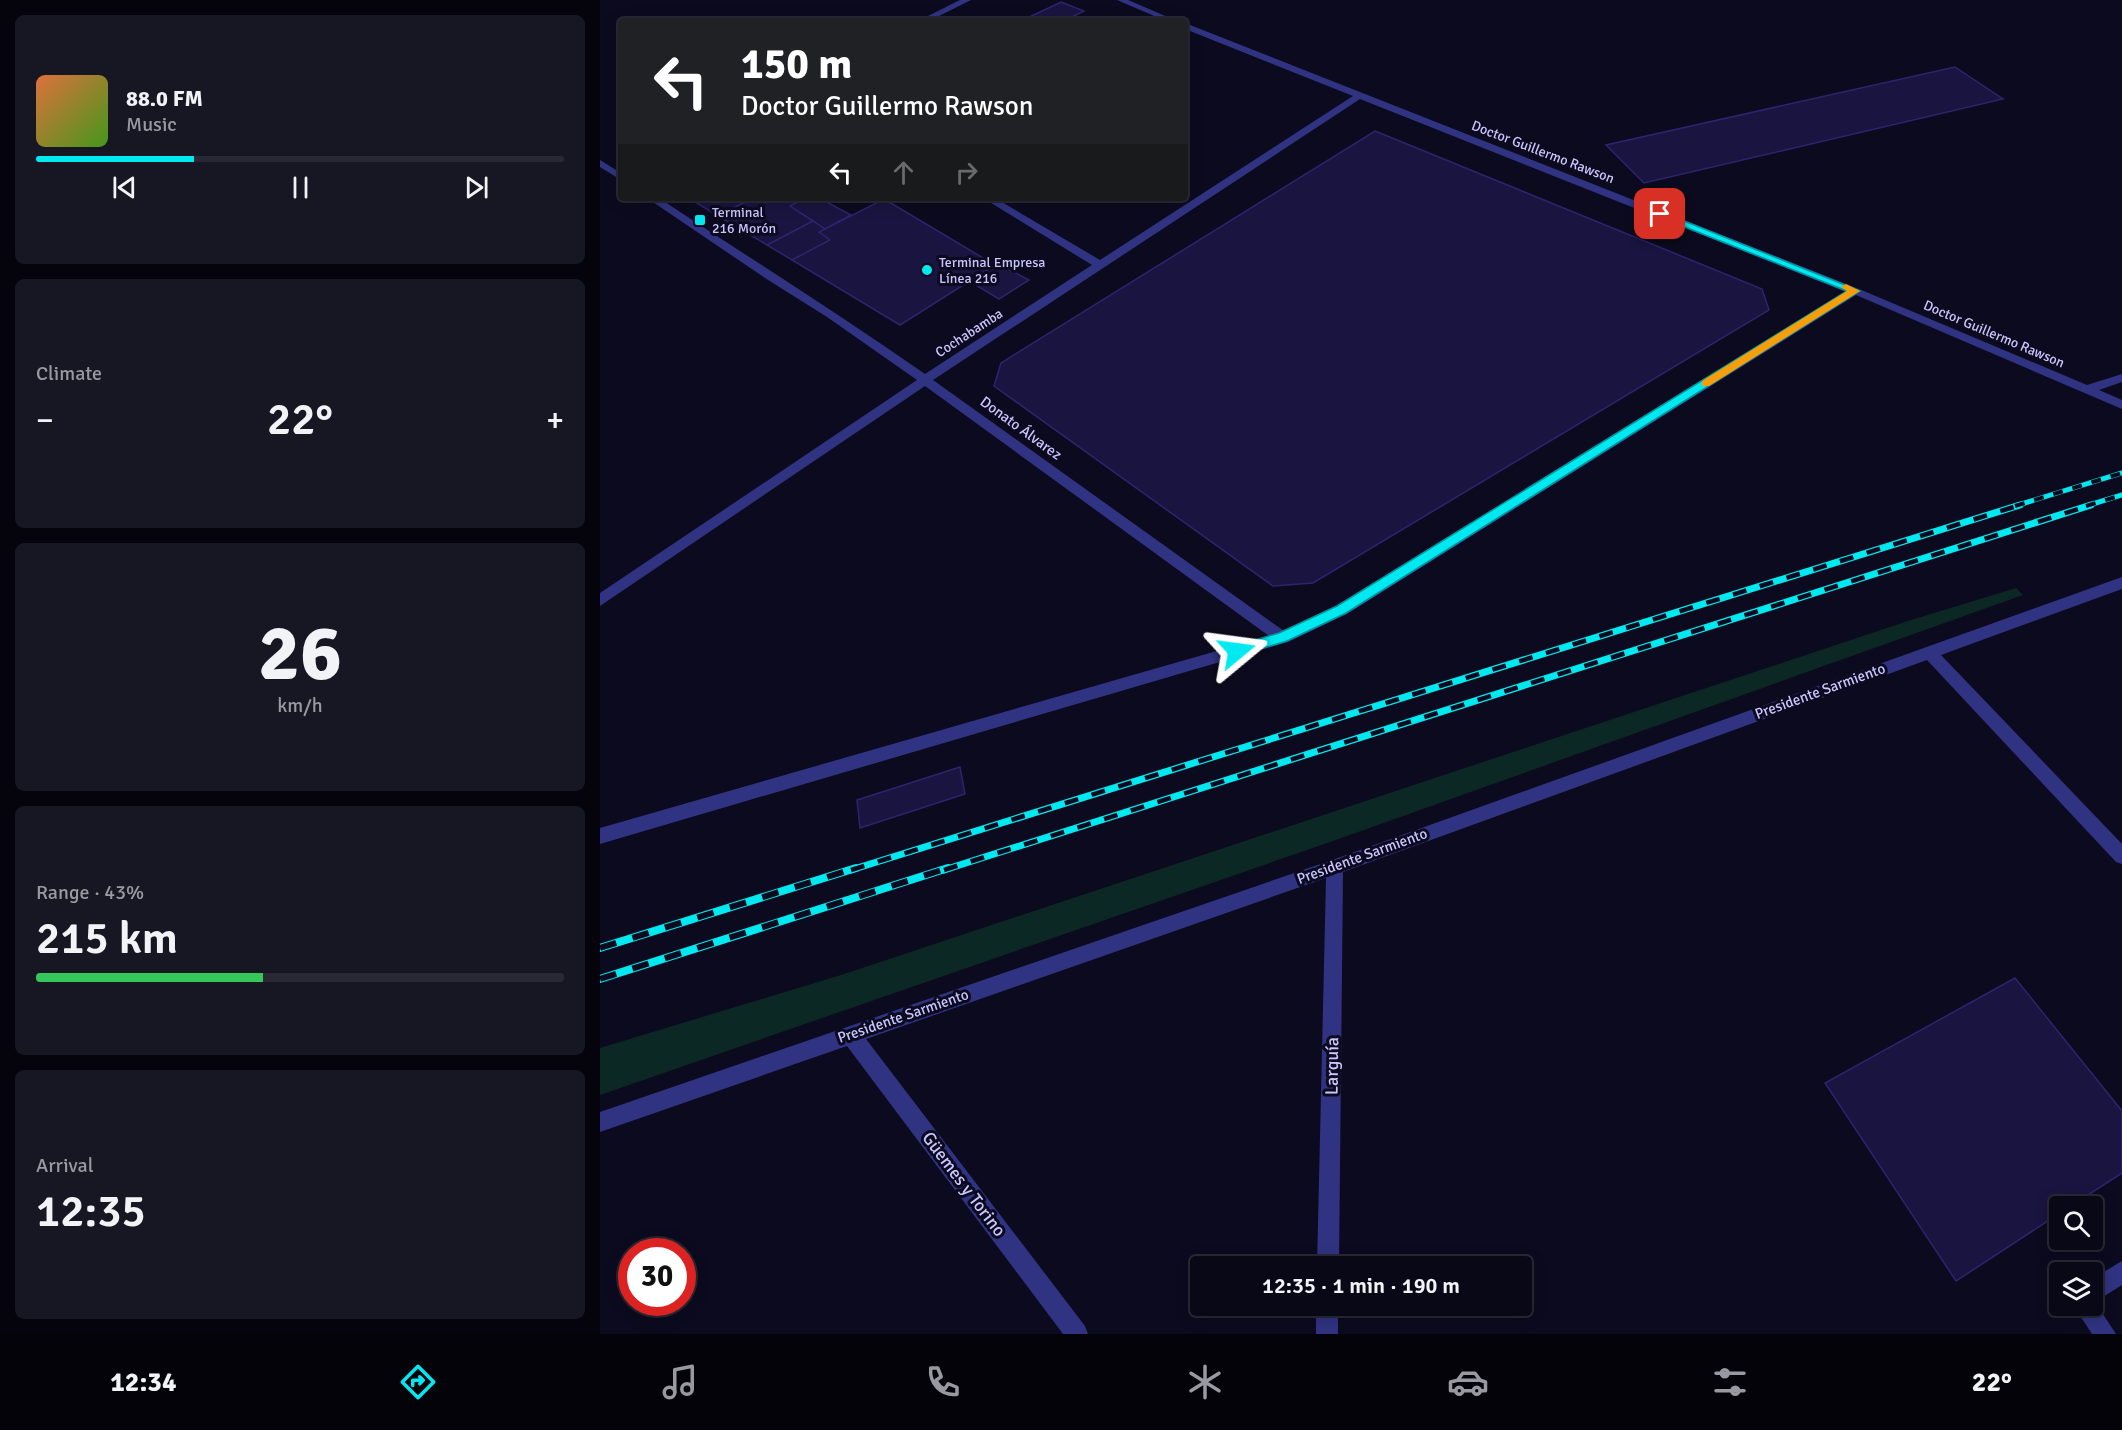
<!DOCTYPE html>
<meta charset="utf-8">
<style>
:root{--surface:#090816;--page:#171623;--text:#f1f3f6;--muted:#999aa1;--line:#292935;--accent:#00e9f1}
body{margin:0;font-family:Signika,sans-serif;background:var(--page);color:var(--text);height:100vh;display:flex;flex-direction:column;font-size:22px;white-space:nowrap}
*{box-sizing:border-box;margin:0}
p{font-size:20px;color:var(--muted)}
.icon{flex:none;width:33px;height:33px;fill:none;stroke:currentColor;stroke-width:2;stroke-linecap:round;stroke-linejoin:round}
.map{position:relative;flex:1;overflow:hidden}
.panel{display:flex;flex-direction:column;gap:15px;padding:15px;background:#05040c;width:600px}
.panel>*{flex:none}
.top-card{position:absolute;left:18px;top:18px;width:570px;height:183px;border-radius:6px;box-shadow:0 3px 15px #0003,0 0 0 2px var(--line);background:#202124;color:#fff;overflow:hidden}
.fabs{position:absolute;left:1449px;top:1196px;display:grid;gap:12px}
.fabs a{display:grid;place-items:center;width:54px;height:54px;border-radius:6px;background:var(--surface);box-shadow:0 3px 15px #0003,0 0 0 2px var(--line);font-size:30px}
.speed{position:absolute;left:18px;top:1238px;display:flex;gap:12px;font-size:30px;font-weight:700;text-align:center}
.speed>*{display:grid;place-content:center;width:78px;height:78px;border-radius:50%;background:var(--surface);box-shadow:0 3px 15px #0003,0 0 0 2px var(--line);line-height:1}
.speed .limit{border:9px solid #d22;background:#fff;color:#111}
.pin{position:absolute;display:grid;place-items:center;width:51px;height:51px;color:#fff;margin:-26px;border-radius:12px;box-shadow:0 3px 9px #0006}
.me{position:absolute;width:66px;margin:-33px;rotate:74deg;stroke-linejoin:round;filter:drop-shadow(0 0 4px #0008)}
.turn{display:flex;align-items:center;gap:21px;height:126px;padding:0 24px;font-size:27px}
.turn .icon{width:78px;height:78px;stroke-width:2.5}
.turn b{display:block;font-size:42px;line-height:51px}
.lanes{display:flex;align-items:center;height:57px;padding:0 24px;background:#0003;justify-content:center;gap:30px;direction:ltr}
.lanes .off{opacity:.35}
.big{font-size:45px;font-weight:600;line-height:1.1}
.panel .widget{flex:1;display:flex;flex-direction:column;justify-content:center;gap:9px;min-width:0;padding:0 21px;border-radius:9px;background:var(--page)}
.panel .dial{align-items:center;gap:0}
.dial b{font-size:78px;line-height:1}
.song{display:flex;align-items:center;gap:18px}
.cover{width:72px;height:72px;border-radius:9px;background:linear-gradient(135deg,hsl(20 70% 55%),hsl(100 70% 35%))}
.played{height:6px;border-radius:3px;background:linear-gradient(90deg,var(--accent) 30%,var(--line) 30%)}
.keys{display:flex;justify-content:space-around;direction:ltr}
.heat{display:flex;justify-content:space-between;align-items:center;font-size:33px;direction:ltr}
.charge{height:9px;border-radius:4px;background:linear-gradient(90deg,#34c759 43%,var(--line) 0)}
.trip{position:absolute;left:590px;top:1256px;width:342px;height:60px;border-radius:6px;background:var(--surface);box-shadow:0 3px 15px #0003,0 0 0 2px var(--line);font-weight:600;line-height:60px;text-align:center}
.menu{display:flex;height:96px;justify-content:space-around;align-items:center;background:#040309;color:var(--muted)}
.menu .icon{width:42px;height:42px}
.menu .selected{color:var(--accent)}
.menu b{font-size:27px;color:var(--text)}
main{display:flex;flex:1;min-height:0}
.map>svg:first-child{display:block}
.green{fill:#0c2825}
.building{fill:#1a1440;stroke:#2e246e;stroke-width:1.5}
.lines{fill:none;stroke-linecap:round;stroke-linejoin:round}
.minor{fill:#303381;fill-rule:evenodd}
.rail-far2-casing{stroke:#00e9f1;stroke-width:5}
.rail-far1-casing{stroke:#00e9f1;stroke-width:7}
.rail-casing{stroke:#00e9f1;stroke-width:8}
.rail-far2{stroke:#0c0a1e;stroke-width:4;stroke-dasharray:10;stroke-linecap:butt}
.rail-far1{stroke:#0c0a1e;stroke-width:4.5;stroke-dasharray:14;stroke-linecap:butt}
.rail{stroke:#0c0a1e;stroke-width:6;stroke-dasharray:17;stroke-linecap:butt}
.route{fill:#00e9f1;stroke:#00979d;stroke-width:1.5}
.slow{fill:#f59e0b}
.poi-dot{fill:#00e9f1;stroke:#0c0a1e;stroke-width:2}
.labels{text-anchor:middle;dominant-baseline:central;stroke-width:6;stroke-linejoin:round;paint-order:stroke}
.far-street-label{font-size:14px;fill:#c9c6ff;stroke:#0c0a1e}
.far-poi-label{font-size:14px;fill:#c9c6ff;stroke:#0c0a1e;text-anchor:start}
.street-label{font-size:15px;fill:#c9c6ff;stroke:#0c0a1e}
.near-street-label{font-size:18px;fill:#c9c6ff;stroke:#0c0a1e}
</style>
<main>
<section class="panel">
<div class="widget">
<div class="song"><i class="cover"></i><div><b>88.0 FM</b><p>Music</p></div></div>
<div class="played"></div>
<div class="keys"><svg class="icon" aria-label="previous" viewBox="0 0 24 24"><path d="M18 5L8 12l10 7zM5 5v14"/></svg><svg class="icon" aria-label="pause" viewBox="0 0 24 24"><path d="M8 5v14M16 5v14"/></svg><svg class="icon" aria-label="next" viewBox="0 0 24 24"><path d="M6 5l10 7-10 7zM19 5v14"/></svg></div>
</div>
<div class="widget"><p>Climate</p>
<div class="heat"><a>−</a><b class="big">22°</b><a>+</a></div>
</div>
<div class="widget dial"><b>26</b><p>km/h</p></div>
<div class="widget"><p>Range · 43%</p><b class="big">215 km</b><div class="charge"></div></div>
<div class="widget"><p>Arrival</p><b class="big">12:35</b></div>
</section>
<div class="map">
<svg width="1522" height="1334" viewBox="0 0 1522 1334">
<rect width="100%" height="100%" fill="#0c0a1e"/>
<path class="green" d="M1416,588L1423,595L733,841L0,1095V1048L241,975L1308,621Z"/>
<path class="building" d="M461,2L484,11L464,21H421Z
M1355,67L1403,99L1044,183L1006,145Z
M775,131L1162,289L1169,310L713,583L673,586L394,386L401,363Z
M102,198H153L118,216L95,202Z
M153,198H205L190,206L213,221L167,245L118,216Z
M205,198H219L251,215L225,229L190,206Z
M284,199L395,265L300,325L192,260L230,240L219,232Z
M213,221L225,229L219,232L230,240L192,260L167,245Z
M403,260L414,266L408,269L429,280L399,299L369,281Z
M360,767L365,794L260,828L257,800Z
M1415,978L1522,1111V1173L1471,1206H1460V1213L1356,1281L1225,1083Z"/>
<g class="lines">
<path class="minor" d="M360,0H371L329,21H318Z
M517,0H528L577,21H566Z
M585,23L1259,289L1487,385L1522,374V382L1499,390L1522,400V409L1256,295L747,614L688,642L0,844V828L669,636L325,386L0,606V593L317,380L227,317L165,278L47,198H59C148,257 238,313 325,374L492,265L383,198H395L500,260L753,96L585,29ZM760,99L1246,292L737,606L684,631L333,380Z
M0,160L21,173V180L0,167Z
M1522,577V589L1341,655L1522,844V864L1516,862L1327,660L743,872L739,1266H717L726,878L266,1039L485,1326L488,1334H463L247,1046L0,1132V1112L735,859Z
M1522,1261V1285L1495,1302L1516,1334H1492L1473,1305H1492V1279Z
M716,1305H738V1334H716Z"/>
<g class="rail-far2-casing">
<path id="rail-far2" d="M1415,506L1522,473
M1486,506L1522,495"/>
</g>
<g class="rail-far1-casing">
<path id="rail-far1" d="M251,870L1420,505
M344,870L1491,505"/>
</g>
<g class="rail-casing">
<path id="rail" d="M0,948L256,868
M0,979L348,868"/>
</g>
<use href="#rail-far2" class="rail-far2"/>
<use href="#rail-far1" class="rail-far1"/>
<use href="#rail" class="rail"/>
</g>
<path class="route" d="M1057,213H1064L1260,291L746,613L687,641L637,656L632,655L630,651L632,647L679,633L737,606L1247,291L1057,216Z"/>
<path class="slow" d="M1246,284L1260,291L1109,386H1102V381L1247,291L1241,287Z"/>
<g class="poi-dot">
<rect x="94" y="214" width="12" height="12" rx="3"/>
<circle cx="327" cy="270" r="6"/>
</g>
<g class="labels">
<g class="far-street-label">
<text transform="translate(943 152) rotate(21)">Doctor Guillermo Rawson</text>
<text transform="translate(369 333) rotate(-33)">Cochabamba</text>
<text transform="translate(1394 334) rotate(23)">Doctor Guillermo Rawson</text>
</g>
<g class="far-poi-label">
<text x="112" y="212">Terminal<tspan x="112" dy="16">216 Morón</tspan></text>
<text x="339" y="262">Terminal Empresa<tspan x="339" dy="16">Línea 216</tspan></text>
</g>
<g class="street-label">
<text transform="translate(421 428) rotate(36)">Donato Álvarez</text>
<text transform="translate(1220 691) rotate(-20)">Presidente Sarmiento</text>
<text transform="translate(762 856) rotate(-20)">Presidente Sarmiento</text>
<text transform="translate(303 1016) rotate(-19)">Presidente Sarmiento</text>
</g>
<g class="near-street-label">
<text transform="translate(732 1066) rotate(-89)">Larguía</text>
<text transform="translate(364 1184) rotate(53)">Güemes y Torino</text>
</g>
</g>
</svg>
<div class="fabs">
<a><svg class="icon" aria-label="search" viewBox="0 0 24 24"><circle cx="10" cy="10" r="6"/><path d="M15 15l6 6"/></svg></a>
<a><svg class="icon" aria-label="layers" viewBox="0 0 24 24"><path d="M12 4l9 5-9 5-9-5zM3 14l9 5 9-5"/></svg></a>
</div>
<div class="speed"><div class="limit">30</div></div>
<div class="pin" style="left:1060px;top:214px;background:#d93025"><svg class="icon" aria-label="arrive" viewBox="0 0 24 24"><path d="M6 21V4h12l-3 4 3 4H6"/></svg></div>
<svg class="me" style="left:637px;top:651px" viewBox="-20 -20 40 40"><path d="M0-17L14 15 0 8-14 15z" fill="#00e9f1" stroke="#fff" stroke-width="4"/></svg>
<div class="trip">12:35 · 1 min · 190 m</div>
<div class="top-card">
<div class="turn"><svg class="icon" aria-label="left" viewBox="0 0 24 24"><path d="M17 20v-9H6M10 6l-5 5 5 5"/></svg><div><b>150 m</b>Doctor Guillermo Rawson</div></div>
<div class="lanes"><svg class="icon" aria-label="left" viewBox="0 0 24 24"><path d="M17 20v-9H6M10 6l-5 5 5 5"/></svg><svg class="icon off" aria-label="ahead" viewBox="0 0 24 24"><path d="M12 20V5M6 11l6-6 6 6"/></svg><svg class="icon off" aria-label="right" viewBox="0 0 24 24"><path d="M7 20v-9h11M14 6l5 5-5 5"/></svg></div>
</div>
</div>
</main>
<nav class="menu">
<b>12:34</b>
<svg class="icon selected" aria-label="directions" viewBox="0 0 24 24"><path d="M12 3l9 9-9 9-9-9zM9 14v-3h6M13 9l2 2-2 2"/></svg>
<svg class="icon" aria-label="music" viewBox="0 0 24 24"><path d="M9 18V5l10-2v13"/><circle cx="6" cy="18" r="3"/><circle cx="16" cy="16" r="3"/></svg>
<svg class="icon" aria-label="phone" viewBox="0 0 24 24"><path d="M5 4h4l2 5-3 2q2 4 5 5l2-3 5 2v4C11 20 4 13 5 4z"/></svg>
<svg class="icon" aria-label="climate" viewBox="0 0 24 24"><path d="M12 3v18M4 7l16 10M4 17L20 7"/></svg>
<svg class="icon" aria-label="car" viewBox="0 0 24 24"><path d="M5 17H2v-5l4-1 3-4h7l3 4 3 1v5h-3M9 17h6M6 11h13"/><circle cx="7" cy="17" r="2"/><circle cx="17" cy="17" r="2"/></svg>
<svg class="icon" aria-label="filters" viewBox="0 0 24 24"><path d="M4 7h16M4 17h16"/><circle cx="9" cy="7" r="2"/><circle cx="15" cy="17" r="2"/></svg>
<b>22°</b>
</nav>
